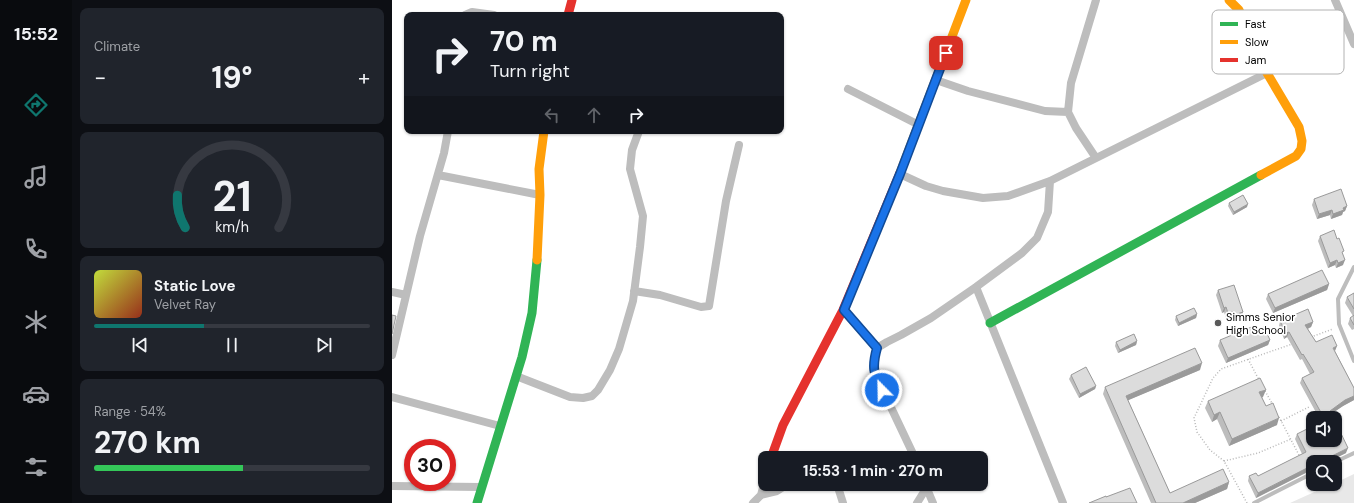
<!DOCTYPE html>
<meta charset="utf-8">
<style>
:root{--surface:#171b24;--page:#20242c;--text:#f1f3f6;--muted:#9ea1a6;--line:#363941;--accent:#0f766e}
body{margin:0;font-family:"DM Sans",sans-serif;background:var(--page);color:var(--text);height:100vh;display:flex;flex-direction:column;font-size:15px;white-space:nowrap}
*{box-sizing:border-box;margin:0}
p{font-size:13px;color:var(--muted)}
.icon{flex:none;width:22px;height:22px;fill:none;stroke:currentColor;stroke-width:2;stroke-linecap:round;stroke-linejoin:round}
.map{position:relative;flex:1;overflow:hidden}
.details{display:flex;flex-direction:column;gap:8px;padding:8px;background:#0d0f14;width:320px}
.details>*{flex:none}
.hud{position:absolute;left:12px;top:12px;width:380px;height:122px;border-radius:8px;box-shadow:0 1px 3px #0004;background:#171b24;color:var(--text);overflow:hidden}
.controls{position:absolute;left:914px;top:411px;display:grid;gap:8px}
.controls a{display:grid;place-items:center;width:36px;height:36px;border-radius:8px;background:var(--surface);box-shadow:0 1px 3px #0004;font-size:20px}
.speed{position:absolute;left:12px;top:439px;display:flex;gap:8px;font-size:20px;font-weight:700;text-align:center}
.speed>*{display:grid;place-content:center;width:52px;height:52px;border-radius:50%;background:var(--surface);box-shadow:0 1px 3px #0004;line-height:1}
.speed .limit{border:6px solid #d22;background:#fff;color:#111}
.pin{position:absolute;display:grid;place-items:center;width:34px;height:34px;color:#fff;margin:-17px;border-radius:8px;box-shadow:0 2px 6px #0006}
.me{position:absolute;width:44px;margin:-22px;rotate:337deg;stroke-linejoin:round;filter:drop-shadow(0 0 3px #0008)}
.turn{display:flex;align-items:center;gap:14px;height:84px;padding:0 20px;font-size:18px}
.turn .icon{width:52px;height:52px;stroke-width:2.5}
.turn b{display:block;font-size:28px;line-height:34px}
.lanes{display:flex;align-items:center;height:38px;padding:0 20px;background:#0003;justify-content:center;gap:20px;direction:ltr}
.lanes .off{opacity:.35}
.big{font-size:30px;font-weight:700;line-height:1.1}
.details .tile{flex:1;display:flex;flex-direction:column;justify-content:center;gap:6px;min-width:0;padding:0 14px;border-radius:8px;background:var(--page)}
.details .dial{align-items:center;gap:0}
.dial svg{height:104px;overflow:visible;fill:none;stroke:var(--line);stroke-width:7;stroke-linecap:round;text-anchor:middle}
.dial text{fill:var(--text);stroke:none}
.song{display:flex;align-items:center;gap:12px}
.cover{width:48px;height:48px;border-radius:6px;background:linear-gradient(135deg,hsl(70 70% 55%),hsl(10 70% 35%))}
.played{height:4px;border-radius:2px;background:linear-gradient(90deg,var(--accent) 40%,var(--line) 40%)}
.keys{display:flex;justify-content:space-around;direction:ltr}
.heat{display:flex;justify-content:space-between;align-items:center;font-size:22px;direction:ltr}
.charge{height:6px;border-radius:3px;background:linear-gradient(90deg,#34c759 54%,var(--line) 0)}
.trip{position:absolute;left:366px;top:451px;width:230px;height:40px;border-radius:8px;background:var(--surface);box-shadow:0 1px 3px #0004;font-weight:700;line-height:40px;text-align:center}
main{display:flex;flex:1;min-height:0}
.tabs{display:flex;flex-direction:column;width:72px;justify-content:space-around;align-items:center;background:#090b0e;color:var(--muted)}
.tabs .icon{width:28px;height:28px}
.tabs .current{color:var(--accent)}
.tabs b{font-size:18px;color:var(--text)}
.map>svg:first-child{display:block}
.pitch{fill:#e8e8e8}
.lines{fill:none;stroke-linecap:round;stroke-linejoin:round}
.path{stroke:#b8b8b8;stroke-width:1.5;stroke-dasharray:1 2;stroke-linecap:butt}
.lane{stroke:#bdbdbd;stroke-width:4}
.street{stroke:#bdbdbd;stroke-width:8}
.fast{stroke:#30b455;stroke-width:9}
.slow{stroke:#ff9f0a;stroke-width:9}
.jam{stroke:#e5322d;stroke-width:9}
.wall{fill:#bdbdbd}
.shaded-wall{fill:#9a9a9a}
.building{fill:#dcdcdc;stroke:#9a9a9a}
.route-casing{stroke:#114b97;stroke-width:10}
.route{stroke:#1a73e8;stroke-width:7}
.poi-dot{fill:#595959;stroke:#fff;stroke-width:1.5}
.labels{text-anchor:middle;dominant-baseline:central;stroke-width:3.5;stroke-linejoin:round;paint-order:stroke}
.poi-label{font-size:11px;fill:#000;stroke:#fff;text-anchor:start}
.key{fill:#fff;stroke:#b2b2b2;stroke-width:1}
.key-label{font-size:11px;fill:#000}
</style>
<main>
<nav class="tabs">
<b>15:52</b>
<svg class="icon current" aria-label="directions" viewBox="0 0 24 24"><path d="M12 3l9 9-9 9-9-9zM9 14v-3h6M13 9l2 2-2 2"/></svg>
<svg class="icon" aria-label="music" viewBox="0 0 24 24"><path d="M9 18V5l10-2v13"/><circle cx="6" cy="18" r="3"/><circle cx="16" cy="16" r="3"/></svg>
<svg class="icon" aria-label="phone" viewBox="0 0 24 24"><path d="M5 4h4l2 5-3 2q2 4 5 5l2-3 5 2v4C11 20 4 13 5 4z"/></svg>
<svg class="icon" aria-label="climate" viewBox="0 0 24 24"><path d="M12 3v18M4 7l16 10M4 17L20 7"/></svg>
<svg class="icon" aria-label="car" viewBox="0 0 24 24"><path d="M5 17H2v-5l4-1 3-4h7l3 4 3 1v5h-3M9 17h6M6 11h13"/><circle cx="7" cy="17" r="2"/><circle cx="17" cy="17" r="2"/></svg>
<svg class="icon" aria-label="filters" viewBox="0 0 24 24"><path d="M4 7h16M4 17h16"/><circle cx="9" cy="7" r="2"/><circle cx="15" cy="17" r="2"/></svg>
</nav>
<section class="details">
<div class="tile"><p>Climate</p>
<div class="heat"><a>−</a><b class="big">19°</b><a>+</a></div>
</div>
<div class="tile dial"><svg viewBox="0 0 100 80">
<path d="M14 69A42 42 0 1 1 86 69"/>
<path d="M14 69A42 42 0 0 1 8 44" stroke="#0f766e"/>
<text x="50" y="56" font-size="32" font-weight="700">21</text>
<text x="50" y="72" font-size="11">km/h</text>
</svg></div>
<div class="tile">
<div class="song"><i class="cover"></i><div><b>Static Love</b><p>Velvet Ray</p></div></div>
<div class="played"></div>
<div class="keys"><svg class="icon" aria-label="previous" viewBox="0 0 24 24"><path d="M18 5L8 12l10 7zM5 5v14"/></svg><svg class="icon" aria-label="pause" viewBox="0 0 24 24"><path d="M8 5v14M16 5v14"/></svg><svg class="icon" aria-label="next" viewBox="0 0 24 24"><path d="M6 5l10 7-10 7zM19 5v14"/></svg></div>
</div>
<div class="tile"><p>Range · 54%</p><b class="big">270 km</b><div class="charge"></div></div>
</section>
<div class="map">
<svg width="962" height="503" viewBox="0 0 962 503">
<rect width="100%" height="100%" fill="#fff"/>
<path class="pitch" d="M962,474V503H898L940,484H943V483Z"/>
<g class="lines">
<path class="path" d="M919,337L941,329
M856,359L867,380
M873,391L881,405
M887,417L907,455
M889,421L917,407
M832,461L866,453L899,439
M855,503L832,461L818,450L805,432L802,418L821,378L829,369L900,344"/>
<path class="lane" d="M962,267L946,299L947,324L962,361
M943,462L962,453
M862,503L921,473"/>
<path class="street" d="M943,0L962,44
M73,15L80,12L102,15
M544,80L576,91L653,111L676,112
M456,89L527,125
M704,158L684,128L676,112L679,83L704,0
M508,174L534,186L551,191L591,198L616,196L658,181L875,73
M46,175L148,195
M584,287L671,503
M242,291L268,295L309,307L317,306L334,201L347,145
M0,292L14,295
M451,310L485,348L495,342L509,335L539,318L584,287L630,253L645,238L656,212L658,181
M485,348L482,359V369L485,381L495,399L523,458
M0,355L28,236L52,153L56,131
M124,376L178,397L191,398L200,396L206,390L218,370L227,349L241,301L248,247L251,216L238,169L240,150L247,131
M0,397L108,426
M445,484L451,503
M533,484L541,503
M0,486L89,487
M369,495L373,480
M361,503L369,495L385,491L396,484
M525,503L535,487"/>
<path class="fast" d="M598,323L869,175
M85,503L130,357L140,313L145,260"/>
<path class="slow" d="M837,0L847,10L875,73L907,127L910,141L909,149L904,156L869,175
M508,173L574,0
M145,260L148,195L147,169L152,131"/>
<path class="jam" d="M176,15L180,0
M379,458L391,425L451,310L508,173"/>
</g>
<path class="wall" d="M922,199L955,206L953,211L951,212L950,215L939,219L938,215L925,219L920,205Z
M837,203L855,207L841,215L836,206Z
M928,236L951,254V265L944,268L943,265L936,268L926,241Z
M937,284L935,290L881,313L874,299L876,294Z
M826,290L851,312L849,317L840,320L839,317L834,318L832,312L830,313L824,295Z
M962,293V329L960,330L956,324L958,318L961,316L953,303L955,297Z
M805,314L804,318L786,326L783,320L784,316Z
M888,321L921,322L919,327L916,329L924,342L943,351L962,388V400L951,406L939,414L941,418H927L908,383L910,378L918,374L910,359L908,360L895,337L892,339L887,326Z
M863,331L878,340L876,345L834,363L826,346L828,340Z
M745,341L744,345L726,353L723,346L724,342Z
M808,370L736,400L778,493L837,482L835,489L803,503H759L711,394L713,387Z
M679,375L704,386L703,389L687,398L677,379Z
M870,397L874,406L885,425L837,446L825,419L820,422L813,408L816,401L871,397Z
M905,434L954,453L864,498L856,481L857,476H866L910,454L903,439Z"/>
<path class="shaded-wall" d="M856,204L855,207L841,215L842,212Z
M955,206L953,211L951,212L950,215L939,219L941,214L951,208Z
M940,210L938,215L925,219L927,214Z
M945,260L943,265L936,268L938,263Z
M953,260L951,265L944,268L946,263Z
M937,284L935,290L881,313L883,308Z
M834,307L832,312L830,313L832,308Z
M841,312L839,317L834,318L836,313Z
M851,312L849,317L840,320L842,315Z
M805,314L804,318L786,326L787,323Z
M921,322L919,327L912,330L913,325Z
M897,332L895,337L892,339L894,333Z
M878,340L876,345L834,363L836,358Z
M745,341L744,345L726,353L728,350Z
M945,346L943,351L941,348Z
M810,363L808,370L732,402L734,396Z
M704,386L703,389L687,398L688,394Z
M874,390L871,397L865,399L867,392Z
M962,396V400L951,406L936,416L938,411L953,400Z
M828,412L825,419L820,422L822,415Z
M887,418L885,425L837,446L840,439Z
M956,448L954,453L936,462H928Z
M921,465V469L864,498L866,493Z
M837,482L835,489L803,503H791Z"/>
<path class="building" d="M949,189L955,206L951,208L952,210L941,214L940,210L927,214L922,199Z
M851,195L856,204L842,212L837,203Z
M942,230L945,239L947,238L952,251L950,252L953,260L946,263L945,260L938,263L928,236Z
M930,270L937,284L883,308L876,294Z
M842,285L851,312L842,315L841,312L836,313L834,307L832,308L826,290Z
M962,293V309L955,297Z
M802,308L805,314L787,323L784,316Z
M916,309L921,322L913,325L924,342L940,335L945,346L941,348L962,388V396L953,400L938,411L941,418H932L910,378L922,372L911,354L910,355L897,332L894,333L888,321Z
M0,315L4,316L0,334Z
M962,315V325L958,318Z
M862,326L863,331L872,327L878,340L836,358L828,340Z
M742,334L745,341L728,350L724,342Z
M803,348L810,363L734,396L778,493L831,469L837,482L791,503H764L713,387Z
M694,367L704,386L688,394L679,375Z
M868,378L874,390L867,392L874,406L881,403L887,418L840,439L828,412L822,415L816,401Z
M943,421L956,448L928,462H921V465L866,493L857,476L864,473L866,476L914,452L905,434L921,426V440H943Z
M738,488L745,503H697L714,496V497Z"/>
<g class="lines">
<g class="route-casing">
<path id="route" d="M490,390C481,374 480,366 485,348L452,310L508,174L554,53"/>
</g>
<use href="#route" class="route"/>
</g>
<circle class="poi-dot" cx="826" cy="323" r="4"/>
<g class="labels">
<g class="poi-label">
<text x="834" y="317">Simms Senior<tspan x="834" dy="13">High School</tspan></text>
</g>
</g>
<rect x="820" y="10" width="132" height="64" rx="6" class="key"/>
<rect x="828" y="22" width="18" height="4" fill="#30b455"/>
<rect x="828" y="40" width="18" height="4" fill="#ff9f0a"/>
<rect x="828" y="58" width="18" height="4" fill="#e5322d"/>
<g class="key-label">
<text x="853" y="28">Fast</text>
<text x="853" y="46">Slow</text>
<text x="853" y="64">Jam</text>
</g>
</svg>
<div class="controls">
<a><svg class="icon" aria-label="sound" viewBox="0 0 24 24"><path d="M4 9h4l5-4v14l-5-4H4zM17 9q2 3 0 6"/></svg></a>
<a><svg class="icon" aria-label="search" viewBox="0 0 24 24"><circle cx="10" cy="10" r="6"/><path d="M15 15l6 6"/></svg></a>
</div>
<div class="speed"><div class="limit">30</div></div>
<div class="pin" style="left:554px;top:53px;background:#d93025"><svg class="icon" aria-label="arrive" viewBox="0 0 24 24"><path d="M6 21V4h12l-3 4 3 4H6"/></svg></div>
<svg class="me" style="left:490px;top:390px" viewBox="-20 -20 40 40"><circle r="17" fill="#1a73e8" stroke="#fff" stroke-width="3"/><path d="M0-11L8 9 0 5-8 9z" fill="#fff"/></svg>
<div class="trip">15:53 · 1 min · 270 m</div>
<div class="hud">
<div class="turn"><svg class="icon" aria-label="right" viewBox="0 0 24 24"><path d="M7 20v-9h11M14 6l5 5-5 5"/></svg><div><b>70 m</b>Turn right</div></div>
<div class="lanes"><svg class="icon off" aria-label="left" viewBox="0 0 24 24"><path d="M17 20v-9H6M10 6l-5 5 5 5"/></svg><svg class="icon off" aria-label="ahead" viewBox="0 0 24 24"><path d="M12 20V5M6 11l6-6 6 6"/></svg><svg class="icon" aria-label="right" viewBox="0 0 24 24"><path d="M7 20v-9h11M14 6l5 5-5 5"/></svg></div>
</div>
</div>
</main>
